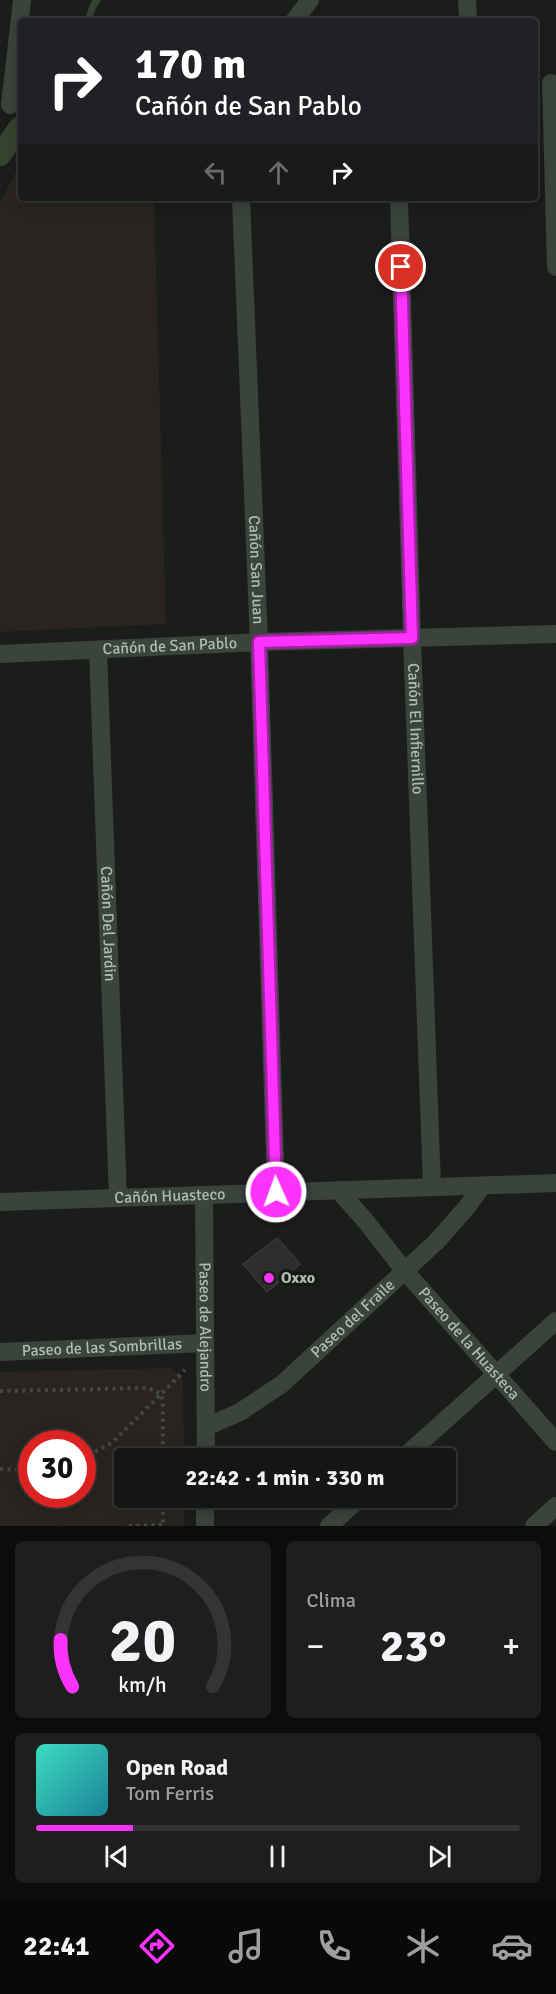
<!DOCTYPE html>
<html lang="es">
<meta charset="utf-8">
<style>
:root{--surface:#141614;--page:#1d1f1d;--text:#f1f3f6;--muted:#9d9fa0;--line:#333534;--accent:#fd32fd}
body{margin:0;font-family:Signika,sans-serif;background:var(--page);color:var(--text);height:100vh;display:flex;flex-direction:column;font-size:22px;white-space:nowrap}
*{box-sizing:border-box;margin:0}
p{font-size:20px;color:var(--muted)}
.icon{flex:none;width:33px;height:33px;fill:none;stroke:currentColor;stroke-width:2;stroke-linecap:round;stroke-linejoin:round}
.map{position:relative;height:1526px;overflow:hidden}
.sheet{display:flex;flex-direction:column;gap:15px;padding:15px;background:#0b0c0b;flex:1}
.sheet>*{flex:none}
.hud{position:absolute;left:18px;top:18px;width:520px;height:183px;border-radius:6px;box-shadow:0 3px 15px #0003,0 0 0 2px var(--line);background:#202124;color:#fff;overflow:hidden}
.speed{position:absolute;left:18px;top:1430px;display:flex;gap:12px;font-size:30px;font-weight:700;text-align:center}
.speed>*{display:grid;place-content:center;width:78px;height:78px;border-radius:50%;background:var(--surface);box-shadow:0 3px 15px #0003,0 0 0 2px var(--line);line-height:1}
.speed .limit{border:9px solid #d22;background:#fff;color:#111}
.pin{position:absolute;display:grid;place-items:center;width:51px;height:51px;color:#fff;margin:-26px;border:3px solid #fff;border-radius:50%;box-shadow:0 2px 6px #0007}
.me{position:absolute;width:66px;margin:-33px;rotate:358deg;stroke-linejoin:round;filter:drop-shadow(0 0 4px #0008)}
.turn{display:flex;align-items:center;gap:21px;height:126px;padding:0 18px;font-size:27px}
.turn .icon{width:78px;height:78px;stroke-width:2.5}
.turn b{display:block;font-size:42px;line-height:51px}
.lanes{display:flex;align-items:center;height:57px;padding:0 18px;background:#0003;justify-content:center;gap:30px;direction:ltr}
.lanes .off{opacity:.35}
.big{font-size:45px;font-weight:800;line-height:1.1}
.sheet .tile{flex:1;display:flex;flex-direction:column;justify-content:center;gap:9px;min-width:0;padding:0 21px;border-radius:9px;background:var(--page)}
.sheet .dial{align-items:center;gap:0}
.dial svg{height:156px;overflow:visible;fill:none;stroke:var(--line);stroke-width:7;stroke-linecap:round;text-anchor:middle}
.dial text{fill:var(--text);stroke:none}
.song{display:flex;align-items:center;gap:18px}
.cover{width:72px;height:72px;border-radius:9px;background:linear-gradient(135deg,hsl(170 70% 55%),hsl(190 70% 35%))}
.played{height:6px;border-radius:3px;background:linear-gradient(90deg,var(--accent) 20%,var(--line) 20%)}
.keys{display:flex;justify-content:space-around;direction:ltr}
.heat{display:flex;justify-content:space-between;align-items:center;font-size:33px;direction:ltr}
.sheet .tiles{flex:1;display:grid;gap:15px;grid-template-columns:1fr 1fr}
.tile:last-child{grid-column:span 2}
.trip{position:absolute;left:114px;top:1448px;width:342px;height:60px;border-radius:6px;background:var(--surface);box-shadow:0 3px 15px #0003,0 0 0 2px var(--line);font-weight:800;line-height:60px;text-align:center}
.tab-bar{display:flex;height:96px;justify-content:space-around;align-items:center;background:#080908;color:var(--muted)}
.tab-bar .icon{width:42px;height:42px}
.tab-bar .selected{color:var(--accent)}
.tab-bar b{font-size:27px;color:var(--text)}
.map>svg:first-child{display:block}
.green{fill:#292420;fill-rule:evenodd}
.lines{fill:none;stroke-linecap:round;stroke-linejoin:round}
.stream{stroke:#34432f;stroke-width:7}
.canal{stroke:#34432f;stroke-width:22}
.building{fill:#2b2e2c;stroke:#343936;stroke-width:1.5}
.path{stroke:#414a42;stroke-width:4;stroke-dasharray:3 4.5;stroke-linecap:butt}
.minor{stroke:#3b433d;stroke-width:18}
.route-casing{stroke:#a420a4;stroke-width:15}
.route{stroke:#fd32fd;stroke-width:10}
.poi-dot{fill:#fd32fd;stroke:#161816;stroke-width:2}
.labels{text-anchor:middle;dominant-baseline:central;stroke-width:6;stroke-linejoin:round;paint-order:stroke}
.street-label{font-size:16px;fill:#adbdad;stroke:#161816}
.poi-label{font-size:16px;font-weight:bold;fill:#adbdad;stroke:#161816;text-anchor:start}
</style>
<div class="map">
<svg width="556" height="1526" viewBox="0 0 556 1526">
<rect width="100%" height="100%" fill="#1b1d1b"/>
<path class="green" d="M21,160V198H154L166,624L0,632V203Z
M172,1368L183,1379L184,1458H124V1497H184V1526H0V1372ZM32,1443H82V1494H32Z"/>
<g class="lines">
<path class="stream" d="M88,21L93,6L97,0"/>
<path class="canal" d="M0,155L20,127"/>
</g>
<path class="building" d="M277,1238L300,1264L267,1292L243,1264Z"/>
<g class="lines">
<path class="path" d="M0,1391L149,1388L161,1394L163,1402V1458
M82,1459L113,1442L185,1370
M0,1469L32,1470
M163,1497V1526
M129,1526L163,1525"/>
<g class="minor">
<path d="M467,0L468,21"/>
<path d="M294,21L310,0"/>
<path d="M551,83L556,267"/>
<path d="M10,105L22,0"/>
<path id="s1" d="M241,198L259,642L276,1192"/>
<path id="s2" d="M399,198L412,638L432,1187"/>
<path id="s3" d="M98,651L118,1197"/>
<path id="s4" d="M0,654L259,642L556,634"/>
<path id="s5" d="M338,1190L364,1219L404,1270L556,1442"/>
<path id="s6" d="M204,1195L206,1458"/>
<path id="s7" d="M0,1202L556,1183"/>
<path id="s8" d="M0,1352L205,1343"/>
<path id="s9" d="M206,1427L240,1412L282,1384L436,1242L467,1207L482,1186"/>
<path d="M403,1458L556,1321"/>
<path d="M205,1526V1497"/>
<path d="M329,1526L361,1497"/>
<path d="M534,1526L556,1506"/>
</g>
</g>
<g class="lines">
<g class="route-casing">
<path id="route" d="M276,1192L259,642L412,638L401,267"/>
</g>
<use href="#route" class="route"/>
</g>
<circle class="poi-dot" cx="269" cy="1278" r="6"/>
<g class="labels">
<g class="street-label">
<text stroke="none"><textPath href="#s1" startOffset="372">Cañón San Juan</textPath></text>
<text stroke="none"><textPath href="#s4" startOffset="170">Cañón de San Pablo</textPath></text>
<text stroke="none"><textPath href="#s2" startOffset="531">Cañón El Infiernillo</textPath></text>
<text stroke="none"><textPath href="#s3" startOffset="273">Cañón Del Jardin</textPath></text>
<text stroke="none"><textPath href="#s7" startOffset="170">Cañón Huasteco</textPath></text>
<text stroke="none"><textPath href="#s9" startOffset="184">Paseo del Fraile</textPath></text>
<text stroke="none"><textPath href="#s6" startOffset="132">Paseo de Alejandro</textPath></text>
<text stroke="none"><textPath href="#s5" startOffset="202">Paseo de la Huasteca</textPath></text>
<text stroke="none"><textPath href="#s8" startOffset="102">Paseo de las Sombrillas</textPath></text>
</g>
<g class="poi-label">
<text x="281" y="1278">Oxxo</text>
</g>
</g>
</svg>
<div class="speed"><div class="limit">30</div></div>
<div class="pin" style="left:401px;top:267px;background:#d93025"><svg class="icon" aria-label="arrive" viewBox="0 0 24 24"><path d="M6 21V4h12l-3 4 3 4H6"/></svg></div>
<svg class="me" style="left:276px;top:1192px" viewBox="-20 -20 40 40"><circle r="17" fill="#fd32fd" stroke="#fff" stroke-width="3"/><path d="M0-11L8 9 0 5-8 9z" fill="#fff"/></svg>
<div class="trip">22:42 · 1 min · 330 m</div>
<div class="hud">
<div class="turn"><svg class="icon" aria-label="right" viewBox="0 0 24 24"><path d="M7 20v-9h11M14 6l5 5-5 5"/></svg><div><b>170 m</b>Cañón de San Pablo</div></div>
<div class="lanes"><svg class="icon off" aria-label="left" viewBox="0 0 24 24"><path d="M17 20v-9H6M10 6l-5 5 5 5"/></svg><svg class="icon off" aria-label="ahead" viewBox="0 0 24 24"><path d="M12 20V5M6 11l6-6 6 6"/></svg><svg class="icon" aria-label="right" viewBox="0 0 24 24"><path d="M7 20v-9h11M14 6l5 5-5 5"/></svg></div>
</div>
</div>
<section class="sheet">
<div class="tiles">
<div class="tile dial"><svg viewBox="0 0 100 80">
<path d="M14 69A42 42 0 1 1 86 69"/>
<path d="M14 69A42 42 0 0 1 8 45" stroke="#fd32fd"/>
<text x="50" y="56" font-size="32" font-weight="700">20</text>
<text x="50" y="72" font-size="11">km/h</text>
</svg></div>
<div class="tile"><p>Clima</p>
<div class="heat"><a>−</a><b class="big">23°</b><a>+</a></div>
</div>
<div class="tile">
<div class="song"><i class="cover"></i><div><b>Open Road</b><p>Tom Ferris</p></div></div>
<div class="played"></div>
<div class="keys"><svg class="icon" aria-label="previous" viewBox="0 0 24 24"><path d="M18 5L8 12l10 7zM5 5v14"/></svg><svg class="icon" aria-label="pause" viewBox="0 0 24 24"><path d="M8 5v14M16 5v14"/></svg><svg class="icon" aria-label="next" viewBox="0 0 24 24"><path d="M6 5l10 7-10 7zM19 5v14"/></svg></div>
</div>
</div>
</section>
<nav class="tab-bar">
<b>22:41</b>
<svg class="icon selected" aria-label="directions" viewBox="0 0 24 24"><path d="M12 3l9 9-9 9-9-9zM9 14v-3h6M13 9l2 2-2 2"/></svg>
<svg class="icon" aria-label="music" viewBox="0 0 24 24"><path d="M9 18V5l10-2v13"/><circle cx="6" cy="18" r="3"/><circle cx="16" cy="16" r="3"/></svg>
<svg class="icon" aria-label="phone" viewBox="0 0 24 24"><path d="M5 4h4l2 5-3 2q2 4 5 5l2-3 5 2v4C11 20 4 13 5 4z"/></svg>
<svg class="icon" aria-label="climate" viewBox="0 0 24 24"><path d="M12 3v18M4 7l16 10M4 17L20 7"/></svg>
<svg class="icon" aria-label="car" viewBox="0 0 24 24"><path d="M5 17H2v-5l4-1 3-4h7l3 4 3 1v5h-3M9 17h6M6 11h13"/><circle cx="7" cy="17" r="2"/><circle cx="17" cy="17" r="2"/></svg>
</nav>
